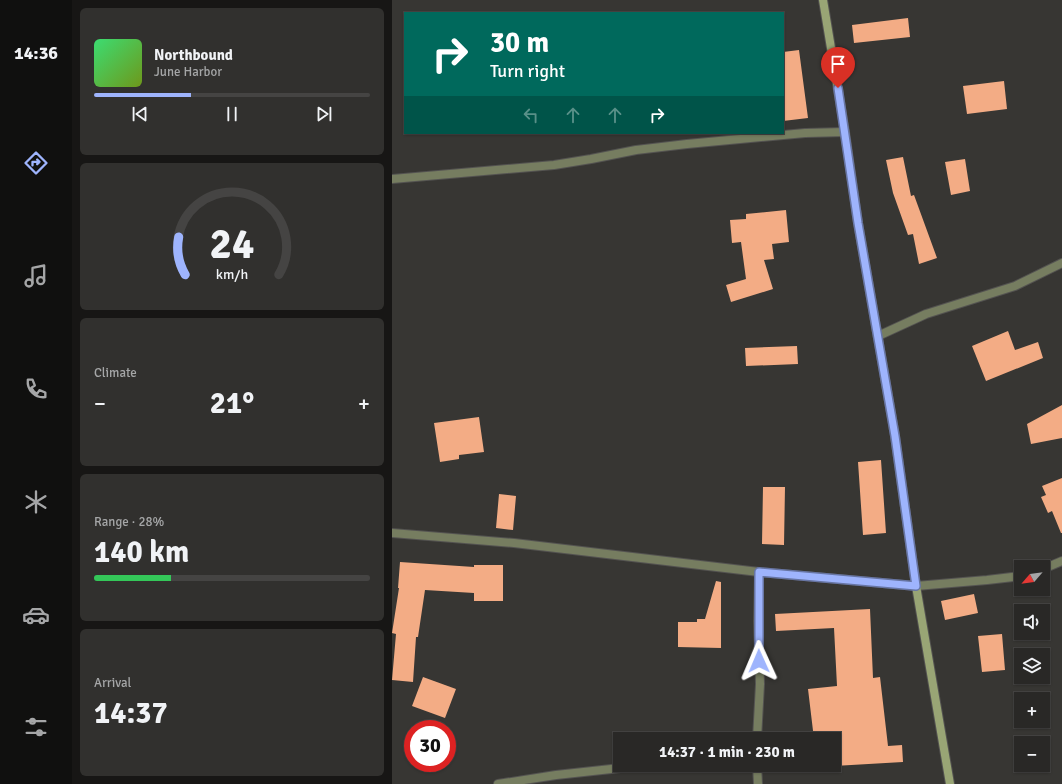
<!DOCTYPE html>
<meta charset="utf-8">
<style>
:root{--surface:#292826;--page:#31302e;--text:#f1f3f6;--muted:#a5a6a7;--line:#454443;--accent:#9eb4fd}
body{margin:0;font-family:Signika,sans-serif;background:var(--page);color:var(--text);height:100vh;display:flex;flex-direction:column;font-size:15px;white-space:nowrap}
*{box-sizing:border-box;margin:0}
p{font-size:13px;color:var(--muted)}
.icon{flex:none;width:22px;height:22px;fill:none;stroke:currentColor;stroke-width:2;stroke-linecap:round;stroke-linejoin:round}
.map{position:relative;flex:1;overflow:hidden}
.sheet{display:flex;flex-direction:column;gap:8px;padding:8px;background:#171615;width:320px}
.sheet>*{flex:none}
.guide{position:absolute;left:12px;top:12px;width:380px;height:122px;border-radius:0px;box-shadow:0 1px 3px #0004,0 0 0 1px var(--line);background:#00695c;color:#fff;overflow:hidden}
.needle{width:26px;rotate:242deg}
.fabs{position:absolute;left:622px;top:560px;display:grid;gap:8px}
.fabs a{display:grid;place-items:center;width:36px;height:36px;border-radius:0px;background:var(--surface);box-shadow:0 1px 3px #0004,0 0 0 1px var(--line);font-size:20px}
.speed{position:absolute;left:12px;top:720px;display:flex;gap:8px;font-size:20px;font-weight:700;text-align:center}
.speed>*{display:grid;place-content:center;width:52px;height:52px;border-radius:50%;background:var(--surface);box-shadow:0 1px 3px #0004,0 0 0 1px var(--line);line-height:1}
.speed .limit{border:6px solid #d22;background:#fff;color:#111}
.pin{position:absolute;display:grid;place-items:center;width:34px;height:34px;color:#fff;margin:-41px -17px;border-radius:50% 50% 50% 0;rotate:-45deg;box-shadow:0 0 4px #0007}
.pin .icon{rotate:45deg}
.me{position:absolute;width:44px;margin:-22px;rotate:359deg;stroke-linejoin:round;filter:drop-shadow(0 0 3px #0008)}
.turn{display:flex;align-items:center;gap:14px;height:84px;padding:0 20px;font-size:18px}
.turn .icon{width:52px;height:52px;stroke-width:2.5}
.turn b{display:block;font-size:28px;line-height:34px}
.lanes{display:flex;align-items:center;height:38px;padding:0 20px;background:#0003;justify-content:center;gap:20px;direction:ltr}
.lanes .off{opacity:.35}
.big{font-size:30px;font-weight:700;line-height:1.1}
.sheet .widget{flex:1;display:flex;flex-direction:column;justify-content:center;gap:6px;min-width:0;padding:0 14px;border-radius:6px;background:var(--page)}
.sheet .dial{align-items:center;gap:0}
.dial svg{height:104px;overflow:visible;fill:none;stroke:var(--line);stroke-width:7;stroke-linecap:round;text-anchor:middle}
.dial text{fill:var(--text);stroke:none}
.song{display:flex;align-items:center;gap:12px}
.cover{width:48px;height:48px;border-radius:6px;background:linear-gradient(135deg,hsl(140 70% 55%),hsl(80 70% 35%))}
.played{height:4px;border-radius:2px;background:linear-gradient(90deg,var(--accent) 35%,var(--line) 35%)}
.keys{display:flex;justify-content:space-around;direction:ltr}
.heat{display:flex;justify-content:space-between;align-items:center;font-size:22px;direction:ltr}
.charge{height:6px;border-radius:3px;background:linear-gradient(90deg,#34c759 28%,var(--line) 0)}
.trip{position:absolute;left:221px;top:732px;width:228px;height:40px;border-radius:0px;background:var(--surface);box-shadow:0 1px 3px #0004,0 0 0 1px var(--line);font-weight:700;line-height:40px;text-align:center}
main{display:flex;flex:1;min-height:0}
.tab-bar{display:flex;flex-direction:column;width:72px;justify-content:space-around;align-items:center;background:#10100f;color:var(--muted)}
.tab-bar .icon{width:28px;height:28px}
.tab-bar .selected{color:var(--accent)}
.tab-bar b{font-size:18px;color:var(--text)}
.map>svg:first-child{display:block}
.building{fill:#f3ac85}
.lines{fill:none;stroke-linecap:round;stroke-linejoin:round}
.street-casing{stroke:#545351;stroke-width:10}
.secondary-casing{stroke:#545351;stroke-width:10}
.street{stroke:#767d60;stroke-width:8}
.secondary{stroke:#99a575;stroke-width:8}
.route-casing{stroke:#6775a4;stroke-width:10}
.route{stroke:#9eb4fd;stroke-width:7}
</style>
<main>
<nav class="tab-bar">
<b>14:36</b>
<svg class="icon selected" aria-label="directions" viewBox="0 0 24 24"><path d="M12 3l9 9-9 9-9-9zM9 14v-3h6M13 9l2 2-2 2"/></svg>
<svg class="icon" aria-label="music" viewBox="0 0 24 24"><path d="M9 18V5l10-2v13"/><circle cx="6" cy="18" r="3"/><circle cx="16" cy="16" r="3"/></svg>
<svg class="icon" aria-label="phone" viewBox="0 0 24 24"><path d="M5 4h4l2 5-3 2q2 4 5 5l2-3 5 2v4C11 20 4 13 5 4z"/></svg>
<svg class="icon" aria-label="climate" viewBox="0 0 24 24"><path d="M12 3v18M4 7l16 10M4 17L20 7"/></svg>
<svg class="icon" aria-label="car" viewBox="0 0 24 24"><path d="M5 17H2v-5l4-1 3-4h7l3 4 3 1v5h-3M9 17h6M6 11h13"/><circle cx="7" cy="17" r="2"/><circle cx="17" cy="17" r="2"/></svg>
<svg class="icon" aria-label="filters" viewBox="0 0 24 24"><path d="M4 7h16M4 17h16"/><circle cx="9" cy="7" r="2"/><circle cx="15" cy="17" r="2"/></svg>
</nav>
<section class="sheet">
<div class="widget">
<div class="song"><i class="cover"></i><div><b>Northbound</b><p>June Harbor</p></div></div>
<div class="played"></div>
<div class="keys"><svg class="icon" aria-label="previous" viewBox="0 0 24 24"><path d="M18 5L8 12l10 7zM5 5v14"/></svg><svg class="icon" aria-label="pause" viewBox="0 0 24 24"><path d="M8 5v14M16 5v14"/></svg><svg class="icon" aria-label="next" viewBox="0 0 24 24"><path d="M6 5l10 7-10 7zM19 5v14"/></svg></div>
</div>
<div class="widget dial"><svg viewBox="0 0 100 80">
<path d="M14 69A42 42 0 1 1 86 69"/>
<path d="M14 69A42 42 0 0 1 9 40" stroke="#9eb4fd"/>
<text x="50" y="56" font-size="32" font-weight="700">24</text>
<text x="50" y="72" font-size="11">km/h</text>
</svg></div>
<div class="widget"><p>Climate</p>
<div class="heat"><a>−</a><b class="big">21°</b><a>+</a></div>
</div>
<div class="widget"><p>Range · 28%</p><b class="big">140 km</b><div class="charge"></div></div>
<div class="widget"><p>Arrival</p><b class="big">14:37</b></div>
</section>
<div class="map">
<svg width="670" height="784" viewBox="0 0 670 784">
<rect width="100%" height="100%" fill="#373633"/>
<path class="building" d="M516,18L518,37L462,43L460,25Z
M407,50L416,118L391,121V52Z
M612,81L615,109L575,114L571,86Z
M511,157L519,196L522,195L545,258L527,264L521,234L516,235L501,193L494,160Z
M573,159L578,191L559,195L553,162Z
M394,210L397,242L380,244L382,259L372,260L381,289L339,302L334,285L354,279L349,242L340,243L338,220L354,219V214Z
M616,331L623,350L646,342L651,358L594,381L580,346Z
M405,346L406,364L354,366L353,348Z
M670,405V438L639,444L635,424Z
M87,417L92,452L67,455V459L48,462L42,423Z
M489,460L494,533L471,535L466,462Z
M670,478V533H669L660,511L656,513L649,497L654,495L650,486Z
M371,487H393L392,545L370,544Z
M107,494L124,496L121,530L104,528Z
M8,562L82,567V565H111V601H82V593L33,590L26,637H24L21,682L0,680L4,634L0,633L7,588H6Z
M324,581L329,582V648L286,647V622H305V619H313Z
M582,594L586,613L553,620L549,601Z
M478,609L481,678L488,677L496,746L510,745L511,762L442,766L443,769L426,771L425,765H442V739H422L416,689L445,686L442,628L384,631L383,614Z
M610,634L613,670L590,672L586,636Z
M31,677L64,689L53,718L20,706Z"/>
<g class="lines">
<g class="street-casing">
<path id="street" d="M0,179L162,165L199,159L244,150L295,144L413,133L453,132
M486,336L534,314L623,286L670,263
M0,533L122,543L367,572L524,586L595,580L629,576
M651,569L670,561
M365,739L368,684L366,621L367,572
M365,765L366,784
M106,784L164,775L256,765"/>
</g>
<g class="secondary-casing">
<path id="secondary" d="M431,0L453,132L466,223L503,436L524,586L558,784"/>
</g>
<use href="#street" class="street"/>
<use href="#secondary" class="secondary"/>
</g>
<g class="lines">
<g class="route-casing">
<path id="route" d="M367,661V572L524,586L503,436L466,223L446,88"/>
</g>
<use href="#route" class="route"/>
</g>
</svg>
<div class="fabs">
<a><svg class="needle" viewBox="-14 -14 28 28"><path d="M0-13l5 13h-10z" fill="#e53935"/><path d="M0 13l5-13h-10z" fill="#a5a6a7"/></svg></a>
<a><svg class="icon" aria-label="sound" viewBox="0 0 24 24"><path d="M4 9h4l5-4v14l-5-4H4zM17 9q2 3 0 6"/></svg></a>
<a><svg class="icon" aria-label="layers" viewBox="0 0 24 24"><path d="M12 4l9 5-9 5-9-5zM3 14l9 5 9-5"/></svg></a>
<a>+</a>
<a>−</a>
</div>
<div class="speed"><div class="limit">30</div></div>
<div class="pin" style="left:446px;top:88px;background:#d93025"><svg class="icon" aria-label="arrive" viewBox="0 0 24 24"><path d="M6 21V4h12l-3 4 3 4H6"/></svg></div>
<svg class="me" style="left:367px;top:661px" viewBox="-20 -20 40 40"><path d="M0-17L14 15 0 8-14 15z" fill="#9eb4fd" stroke="#fff" stroke-width="4"/></svg>
<div class="trip">14:37 · 1 min · 230 m</div>
<div class="guide">
<div class="turn"><svg class="icon" aria-label="right" viewBox="0 0 24 24"><path d="M7 20v-9h11M14 6l5 5-5 5"/></svg><div><b>30 m</b>Turn right</div></div>
<div class="lanes"><svg class="icon off" aria-label="left" viewBox="0 0 24 24"><path d="M17 20v-9H6M10 6l-5 5 5 5"/></svg><svg class="icon off" aria-label="ahead" viewBox="0 0 24 24"><path d="M12 20V5M6 11l6-6 6 6"/></svg><svg class="icon off" aria-label="ahead" viewBox="0 0 24 24"><path d="M12 20V5M6 11l6-6 6 6"/></svg><svg class="icon" aria-label="right" viewBox="0 0 24 24"><path d="M7 20v-9h11M14 6l5 5-5 5"/></svg></div>
</div>
</div>
</main>
